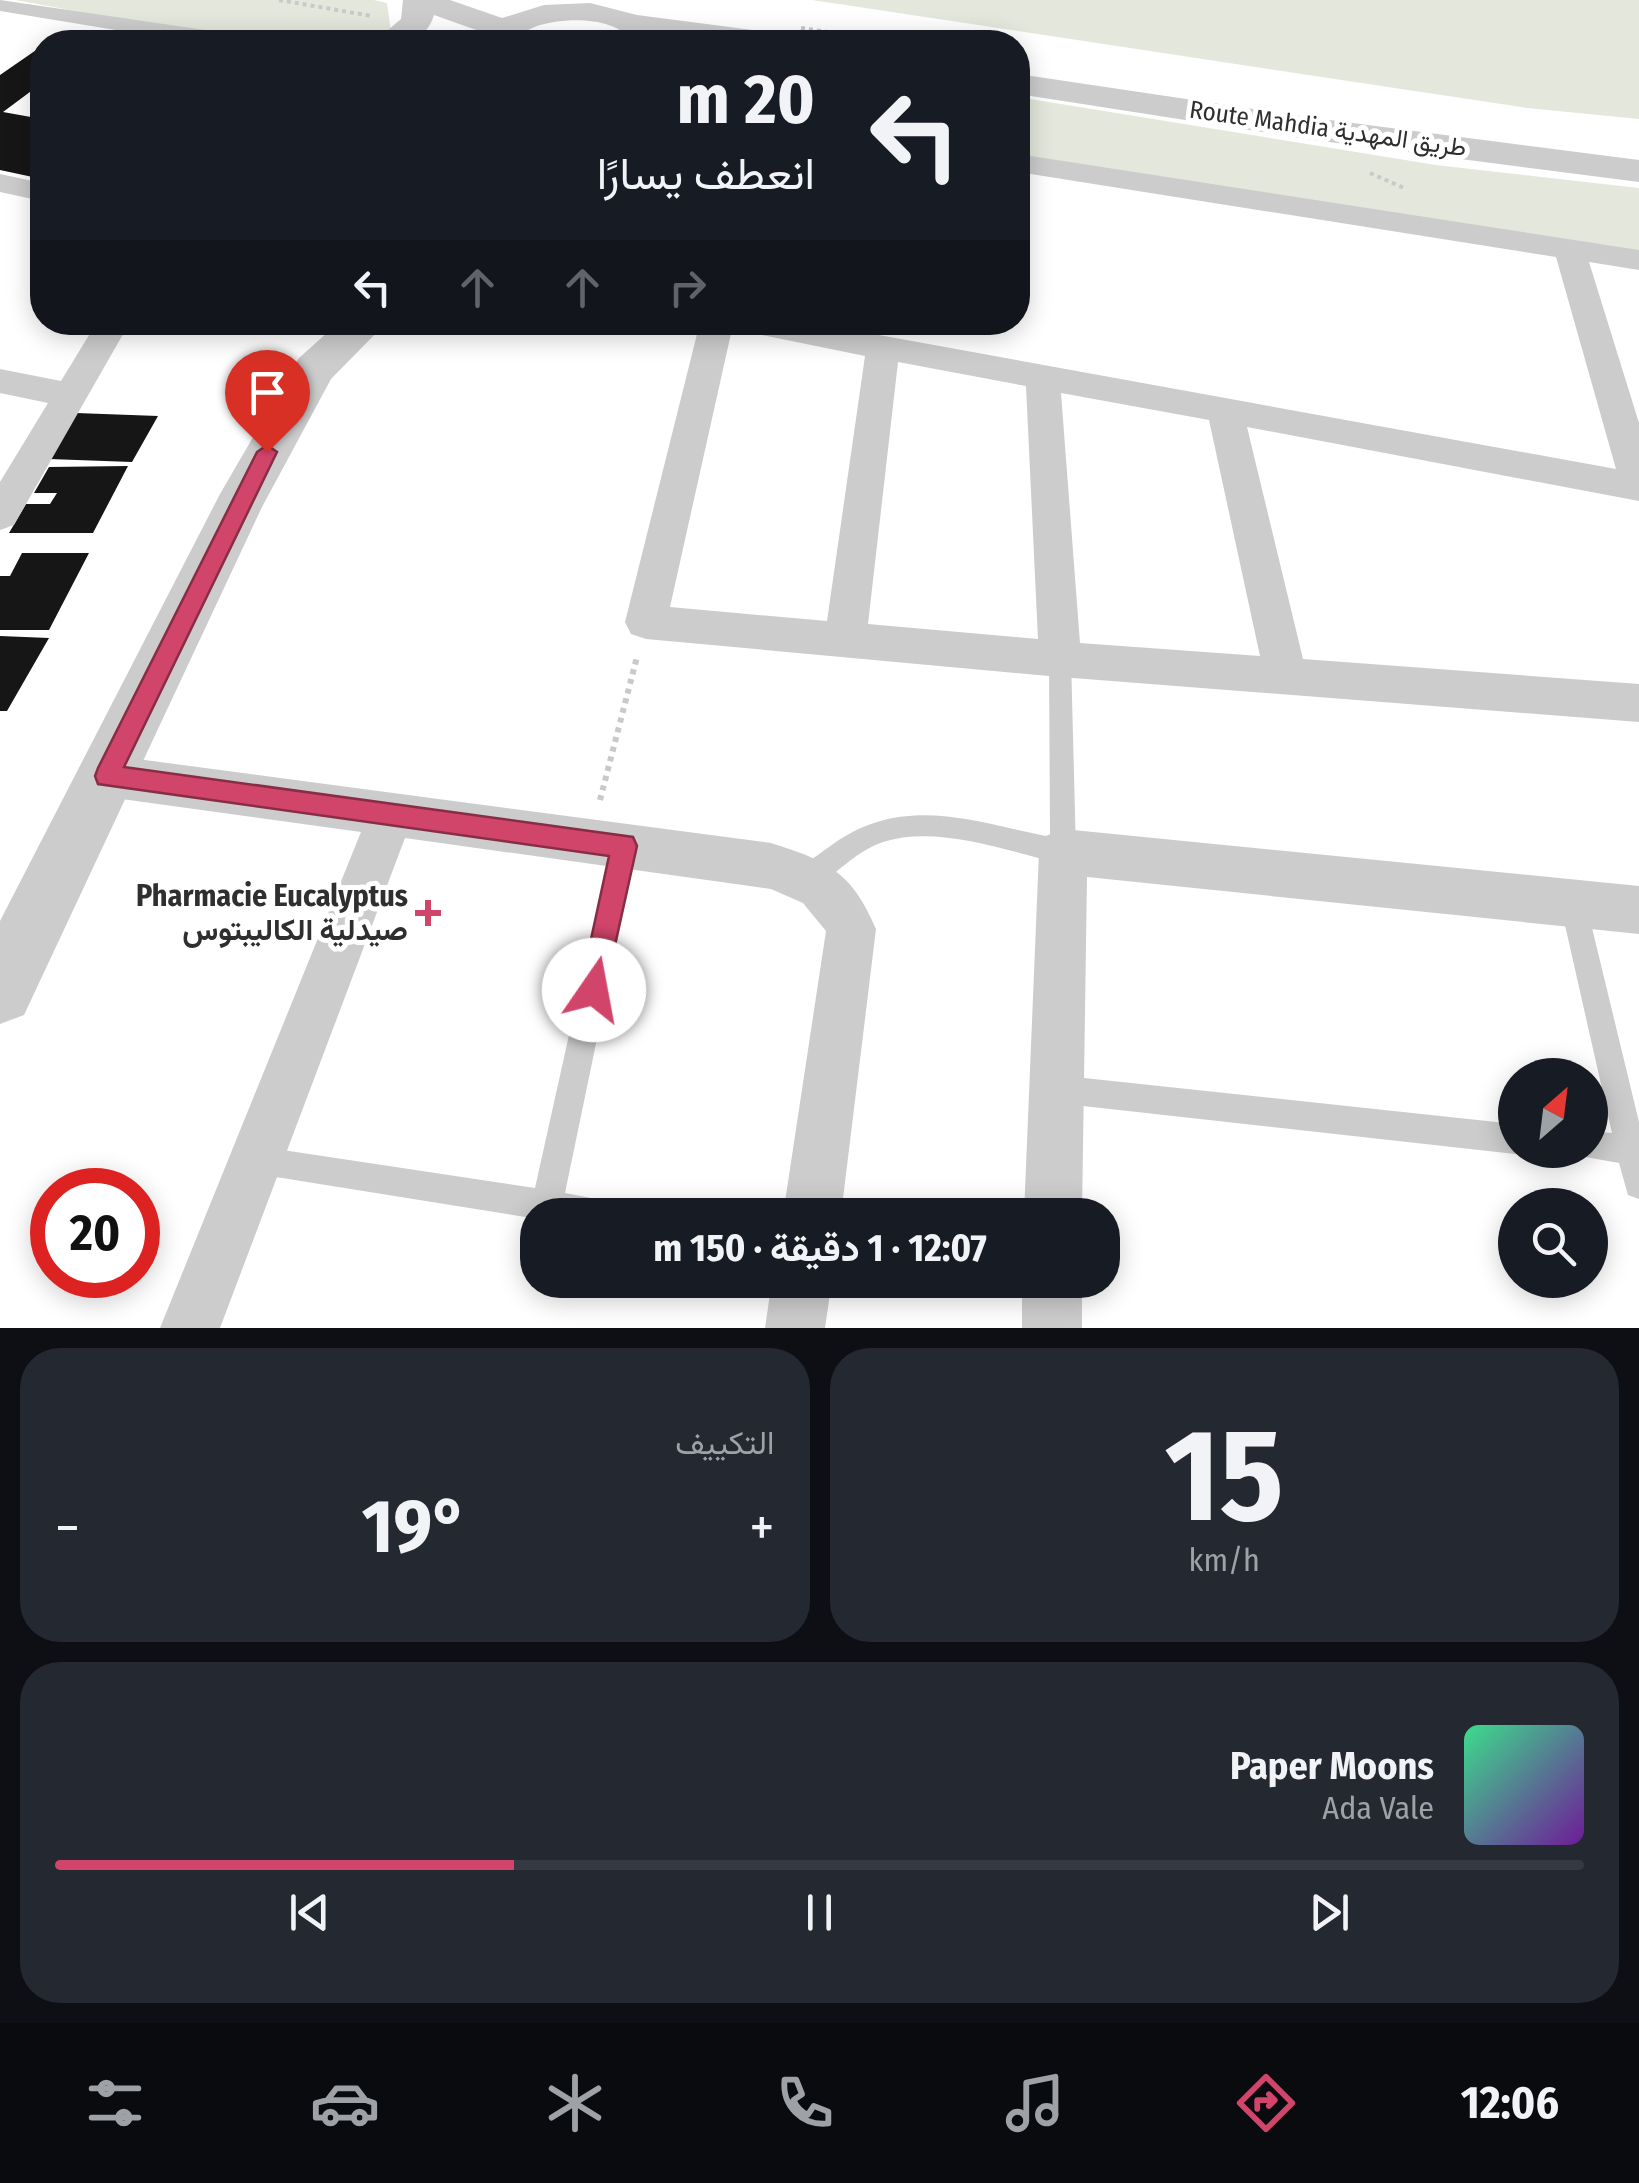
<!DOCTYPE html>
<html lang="ar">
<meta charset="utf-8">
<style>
:root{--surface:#171b24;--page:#242831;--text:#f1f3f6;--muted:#9ea1a6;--line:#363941;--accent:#d2456a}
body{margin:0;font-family:"Fira Sans Condensed",Vazirmatn,sans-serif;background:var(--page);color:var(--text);direction:rtl;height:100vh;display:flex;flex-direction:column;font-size:38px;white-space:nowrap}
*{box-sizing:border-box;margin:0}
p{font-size:32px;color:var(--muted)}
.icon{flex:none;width:55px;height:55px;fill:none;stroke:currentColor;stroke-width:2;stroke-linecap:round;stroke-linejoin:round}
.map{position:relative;height:1328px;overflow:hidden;direction:ltr}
.side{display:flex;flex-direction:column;gap:20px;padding:20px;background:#0d0f14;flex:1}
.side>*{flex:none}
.hud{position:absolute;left:30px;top:30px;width:1000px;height:305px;border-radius:40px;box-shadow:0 5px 25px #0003;direction:rtl;background:#171b24;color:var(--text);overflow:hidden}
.needle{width:65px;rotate:28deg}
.controls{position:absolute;left:1498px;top:1058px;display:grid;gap:20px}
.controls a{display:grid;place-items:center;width:110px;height:110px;border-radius:50%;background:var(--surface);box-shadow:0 5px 25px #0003;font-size:50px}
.speed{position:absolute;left:30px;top:1168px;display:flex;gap:20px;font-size:50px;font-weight:700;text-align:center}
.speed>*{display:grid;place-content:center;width:130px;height:130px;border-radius:50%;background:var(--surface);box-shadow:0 5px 25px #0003;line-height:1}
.speed .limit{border:15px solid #d22;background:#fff;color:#111}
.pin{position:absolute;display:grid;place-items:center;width:85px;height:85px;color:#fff;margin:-102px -42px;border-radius:50% 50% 50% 0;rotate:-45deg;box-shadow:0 0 10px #0007}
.pin .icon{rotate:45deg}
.me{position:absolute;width:110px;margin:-55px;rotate:12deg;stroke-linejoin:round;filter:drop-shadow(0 0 8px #0008)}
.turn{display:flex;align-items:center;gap:35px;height:210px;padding:0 50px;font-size:45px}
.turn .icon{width:130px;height:130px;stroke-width:2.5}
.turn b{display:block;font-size:70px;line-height:85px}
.lanes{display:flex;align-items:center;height:95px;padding:0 50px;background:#0003;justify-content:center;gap:50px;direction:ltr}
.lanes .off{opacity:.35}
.big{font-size:75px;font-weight:700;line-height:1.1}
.side .card{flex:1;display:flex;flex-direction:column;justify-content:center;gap:15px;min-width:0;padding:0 35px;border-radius:40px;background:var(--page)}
.side .dial{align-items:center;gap:0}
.dial b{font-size:130px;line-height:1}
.song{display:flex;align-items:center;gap:30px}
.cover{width:120px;height:120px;border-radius:15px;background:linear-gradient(135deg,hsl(150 70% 55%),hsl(280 70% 35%))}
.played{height:10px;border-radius:5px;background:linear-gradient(90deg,var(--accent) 30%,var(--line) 30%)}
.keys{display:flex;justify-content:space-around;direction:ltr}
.heat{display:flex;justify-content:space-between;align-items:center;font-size:55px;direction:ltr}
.side .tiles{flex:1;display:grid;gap:20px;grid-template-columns:1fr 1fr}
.card:last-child{grid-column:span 2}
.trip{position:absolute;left:520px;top:1198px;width:600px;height:100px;border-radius:40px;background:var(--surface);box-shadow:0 5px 25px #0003;font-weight:700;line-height:100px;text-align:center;direction:rtl}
.dock{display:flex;height:160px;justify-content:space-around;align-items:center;background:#090b0e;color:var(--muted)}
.dock .icon{width:70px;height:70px}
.dock .active{color:var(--accent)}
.dock b{font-size:45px;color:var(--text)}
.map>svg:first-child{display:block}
.green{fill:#e4e8dc}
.building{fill:#161616}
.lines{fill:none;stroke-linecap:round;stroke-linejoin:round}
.path-far1{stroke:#c9c9c9;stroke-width:4;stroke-dasharray:4 4;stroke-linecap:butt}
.path{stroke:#c9c9c9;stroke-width:6;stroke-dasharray:5 5;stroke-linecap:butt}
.service{fill:#ccc;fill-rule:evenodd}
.minor{fill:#ccc;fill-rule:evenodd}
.tertiary{fill:#ccc;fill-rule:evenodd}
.route{fill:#d2456a;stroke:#882d45;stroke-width:2.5}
.poi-dot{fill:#d2456a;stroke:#fff;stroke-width:4}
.labels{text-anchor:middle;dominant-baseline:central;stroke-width:10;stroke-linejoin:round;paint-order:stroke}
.far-street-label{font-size:25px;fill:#2f2f2f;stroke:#fff}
.poi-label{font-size:30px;font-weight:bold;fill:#2f2f2f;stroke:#fff;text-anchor:end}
</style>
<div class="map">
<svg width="1639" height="1328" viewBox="0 0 1639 1328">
<rect width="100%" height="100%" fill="#fff"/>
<path class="green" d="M15,0H374L387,3L391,32C323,67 98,14 15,0Z
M812,0H1639V119L1527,108Z
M1018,97L1436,165L1639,188V256L1018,159Z"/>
<path class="building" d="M59,34L96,40V42H47Z
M42,46V83L3,112L42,119V179L0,170V75Z
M76,413L158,416L132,462L49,459Z
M128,466L93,533H9L26,504H50L57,493H34L49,467Z
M22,553H89L49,630H0V576H10Z
M0,636L49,638L7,711H0Z"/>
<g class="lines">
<path class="path-far1" d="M279,0L372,16
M801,28L895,42
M1370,173L1404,188"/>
<path class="path" d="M600,800L637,657"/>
<path class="service" d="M1060,650L1068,652L1071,659L1076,852L1072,861L1063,864C1009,852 938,824 883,842C859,850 838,871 818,887L809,890L800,887L796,878C802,864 817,856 829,847C901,793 971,821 1050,837L1049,659L1052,652Z
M624,834L633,838L637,846L565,1193L622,1204L626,1215H538V1219L245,1172L241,1161L245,1150L256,1146L535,1188L611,846L615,838Z
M1573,890L1582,894L1586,903L1639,1122V1199L1628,1195L1619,1163L1580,1156L1577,1150H1590V1131L1612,1133L1560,903L1564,894Z
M1056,1075L1515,1124V1150H1524L1515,1154L1056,1103L1046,1099L1042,1089L1046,1079Z"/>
<path class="minor" d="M0,0L232,34L245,42H189L0,11Z
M1018,154L1639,250V270L1589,262L1639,423V501L1247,427L1303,659L1639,684V722L1060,677L646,639L631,634L625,622L700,322H807L1616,469L1556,257L1018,172ZM732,329L865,356L827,621L670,607ZM898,362L1026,386L1038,639L868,624ZM1061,393L1209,420L1260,656L1080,643Z
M0,174L42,183V201L0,192Z
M97,322H130L14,525L0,530V482L48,403L0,393V369L61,381Z
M107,755L771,843C828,861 852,872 876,929L841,1215H783L826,931L803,903L771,889L405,838L220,1328H160L361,832L107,797L91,791L84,776L91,761Z
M1063,829L1639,886V934L1087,877L1082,1215H1024L1039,852L1046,836Z
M772,1280H832L825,1328H765Z
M1022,1280H1082V1328H1022Z"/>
<path class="tertiary" d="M403,0H450L502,18L544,5L590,3L637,15L767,32L779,35L783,42H717L665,36L664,42H632C617,16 564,17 537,26C525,30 513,41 501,42C491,44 479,42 469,42L479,31L434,15C425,45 400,42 374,42L401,19Z
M1018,74L1314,118L1639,160V182L1314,140L1018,94Z
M339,322H387L331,379L262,507L24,1015L0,1024V921L220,494L299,358Z"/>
</g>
<path class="route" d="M267,445L277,452L124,767L633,837L637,846L603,999L594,1003L584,999L580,990L609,856L98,784L95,776L98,768L257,452Z"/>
<path class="poi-dot" d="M423 898h10v10h10v10h-10v10h-10v-10h-10v-10h10z"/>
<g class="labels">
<g class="far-street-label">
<text transform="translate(1328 129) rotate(8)">Route Mahdia طريق المهدية</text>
</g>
<g class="poi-label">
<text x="408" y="896">Pharmacie Eucalyptus<tspan x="408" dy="34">صيدلية الكاليبتوس</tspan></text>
</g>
</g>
</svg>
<div class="controls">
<a><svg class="needle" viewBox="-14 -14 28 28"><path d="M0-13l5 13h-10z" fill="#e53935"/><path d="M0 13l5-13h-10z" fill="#9ea1a6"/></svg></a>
<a><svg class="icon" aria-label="search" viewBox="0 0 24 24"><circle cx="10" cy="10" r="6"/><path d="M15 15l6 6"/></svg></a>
</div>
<div class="speed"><div class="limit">20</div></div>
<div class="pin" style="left:267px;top:452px;background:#d93025"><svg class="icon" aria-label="arrive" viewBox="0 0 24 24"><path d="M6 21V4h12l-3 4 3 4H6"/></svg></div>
<svg class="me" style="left:594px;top:990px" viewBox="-20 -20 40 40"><circle r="19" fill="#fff"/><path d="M0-13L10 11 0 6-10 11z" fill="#d2456a"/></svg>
<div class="trip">12:07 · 1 دقيقة · 150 m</div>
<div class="hud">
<div class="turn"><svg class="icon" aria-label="left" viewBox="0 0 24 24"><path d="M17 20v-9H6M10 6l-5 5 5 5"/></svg><div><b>20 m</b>انعطف يسارًا</div></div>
<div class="lanes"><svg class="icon" aria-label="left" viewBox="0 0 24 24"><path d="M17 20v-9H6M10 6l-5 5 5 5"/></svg><svg class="icon off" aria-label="ahead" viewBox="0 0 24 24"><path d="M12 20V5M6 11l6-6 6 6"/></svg><svg class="icon off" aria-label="ahead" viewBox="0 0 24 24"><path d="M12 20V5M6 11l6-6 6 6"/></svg><svg class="icon off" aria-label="right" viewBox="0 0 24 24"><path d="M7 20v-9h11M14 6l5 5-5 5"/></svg></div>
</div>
</div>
<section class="side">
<div class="tiles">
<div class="card dial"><b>15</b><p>km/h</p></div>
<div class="card"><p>التكييف</p>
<div class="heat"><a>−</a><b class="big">19°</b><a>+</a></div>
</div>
<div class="card">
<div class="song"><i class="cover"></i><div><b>Paper Moons</b><p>Ada Vale</p></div></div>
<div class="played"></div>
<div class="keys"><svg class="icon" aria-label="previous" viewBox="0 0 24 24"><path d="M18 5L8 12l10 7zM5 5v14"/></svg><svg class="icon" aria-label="pause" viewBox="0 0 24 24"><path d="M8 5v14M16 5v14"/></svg><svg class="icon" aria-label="next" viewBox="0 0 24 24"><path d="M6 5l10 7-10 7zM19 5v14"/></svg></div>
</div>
</div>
</section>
<nav class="dock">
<b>12:06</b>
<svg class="icon active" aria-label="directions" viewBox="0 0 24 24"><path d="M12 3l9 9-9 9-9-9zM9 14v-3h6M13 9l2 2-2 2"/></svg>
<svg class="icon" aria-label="music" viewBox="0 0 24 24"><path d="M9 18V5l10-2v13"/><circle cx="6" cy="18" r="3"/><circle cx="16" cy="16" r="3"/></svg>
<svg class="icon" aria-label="phone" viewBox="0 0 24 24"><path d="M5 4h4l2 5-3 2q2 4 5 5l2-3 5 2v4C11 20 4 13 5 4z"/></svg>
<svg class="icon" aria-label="climate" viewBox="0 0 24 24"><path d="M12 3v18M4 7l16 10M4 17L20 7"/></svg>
<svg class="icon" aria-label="car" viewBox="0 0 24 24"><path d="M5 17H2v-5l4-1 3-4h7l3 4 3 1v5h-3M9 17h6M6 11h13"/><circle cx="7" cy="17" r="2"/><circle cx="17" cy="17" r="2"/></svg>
<svg class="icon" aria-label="filters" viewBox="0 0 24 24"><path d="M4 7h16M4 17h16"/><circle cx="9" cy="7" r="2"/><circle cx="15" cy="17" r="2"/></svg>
</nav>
